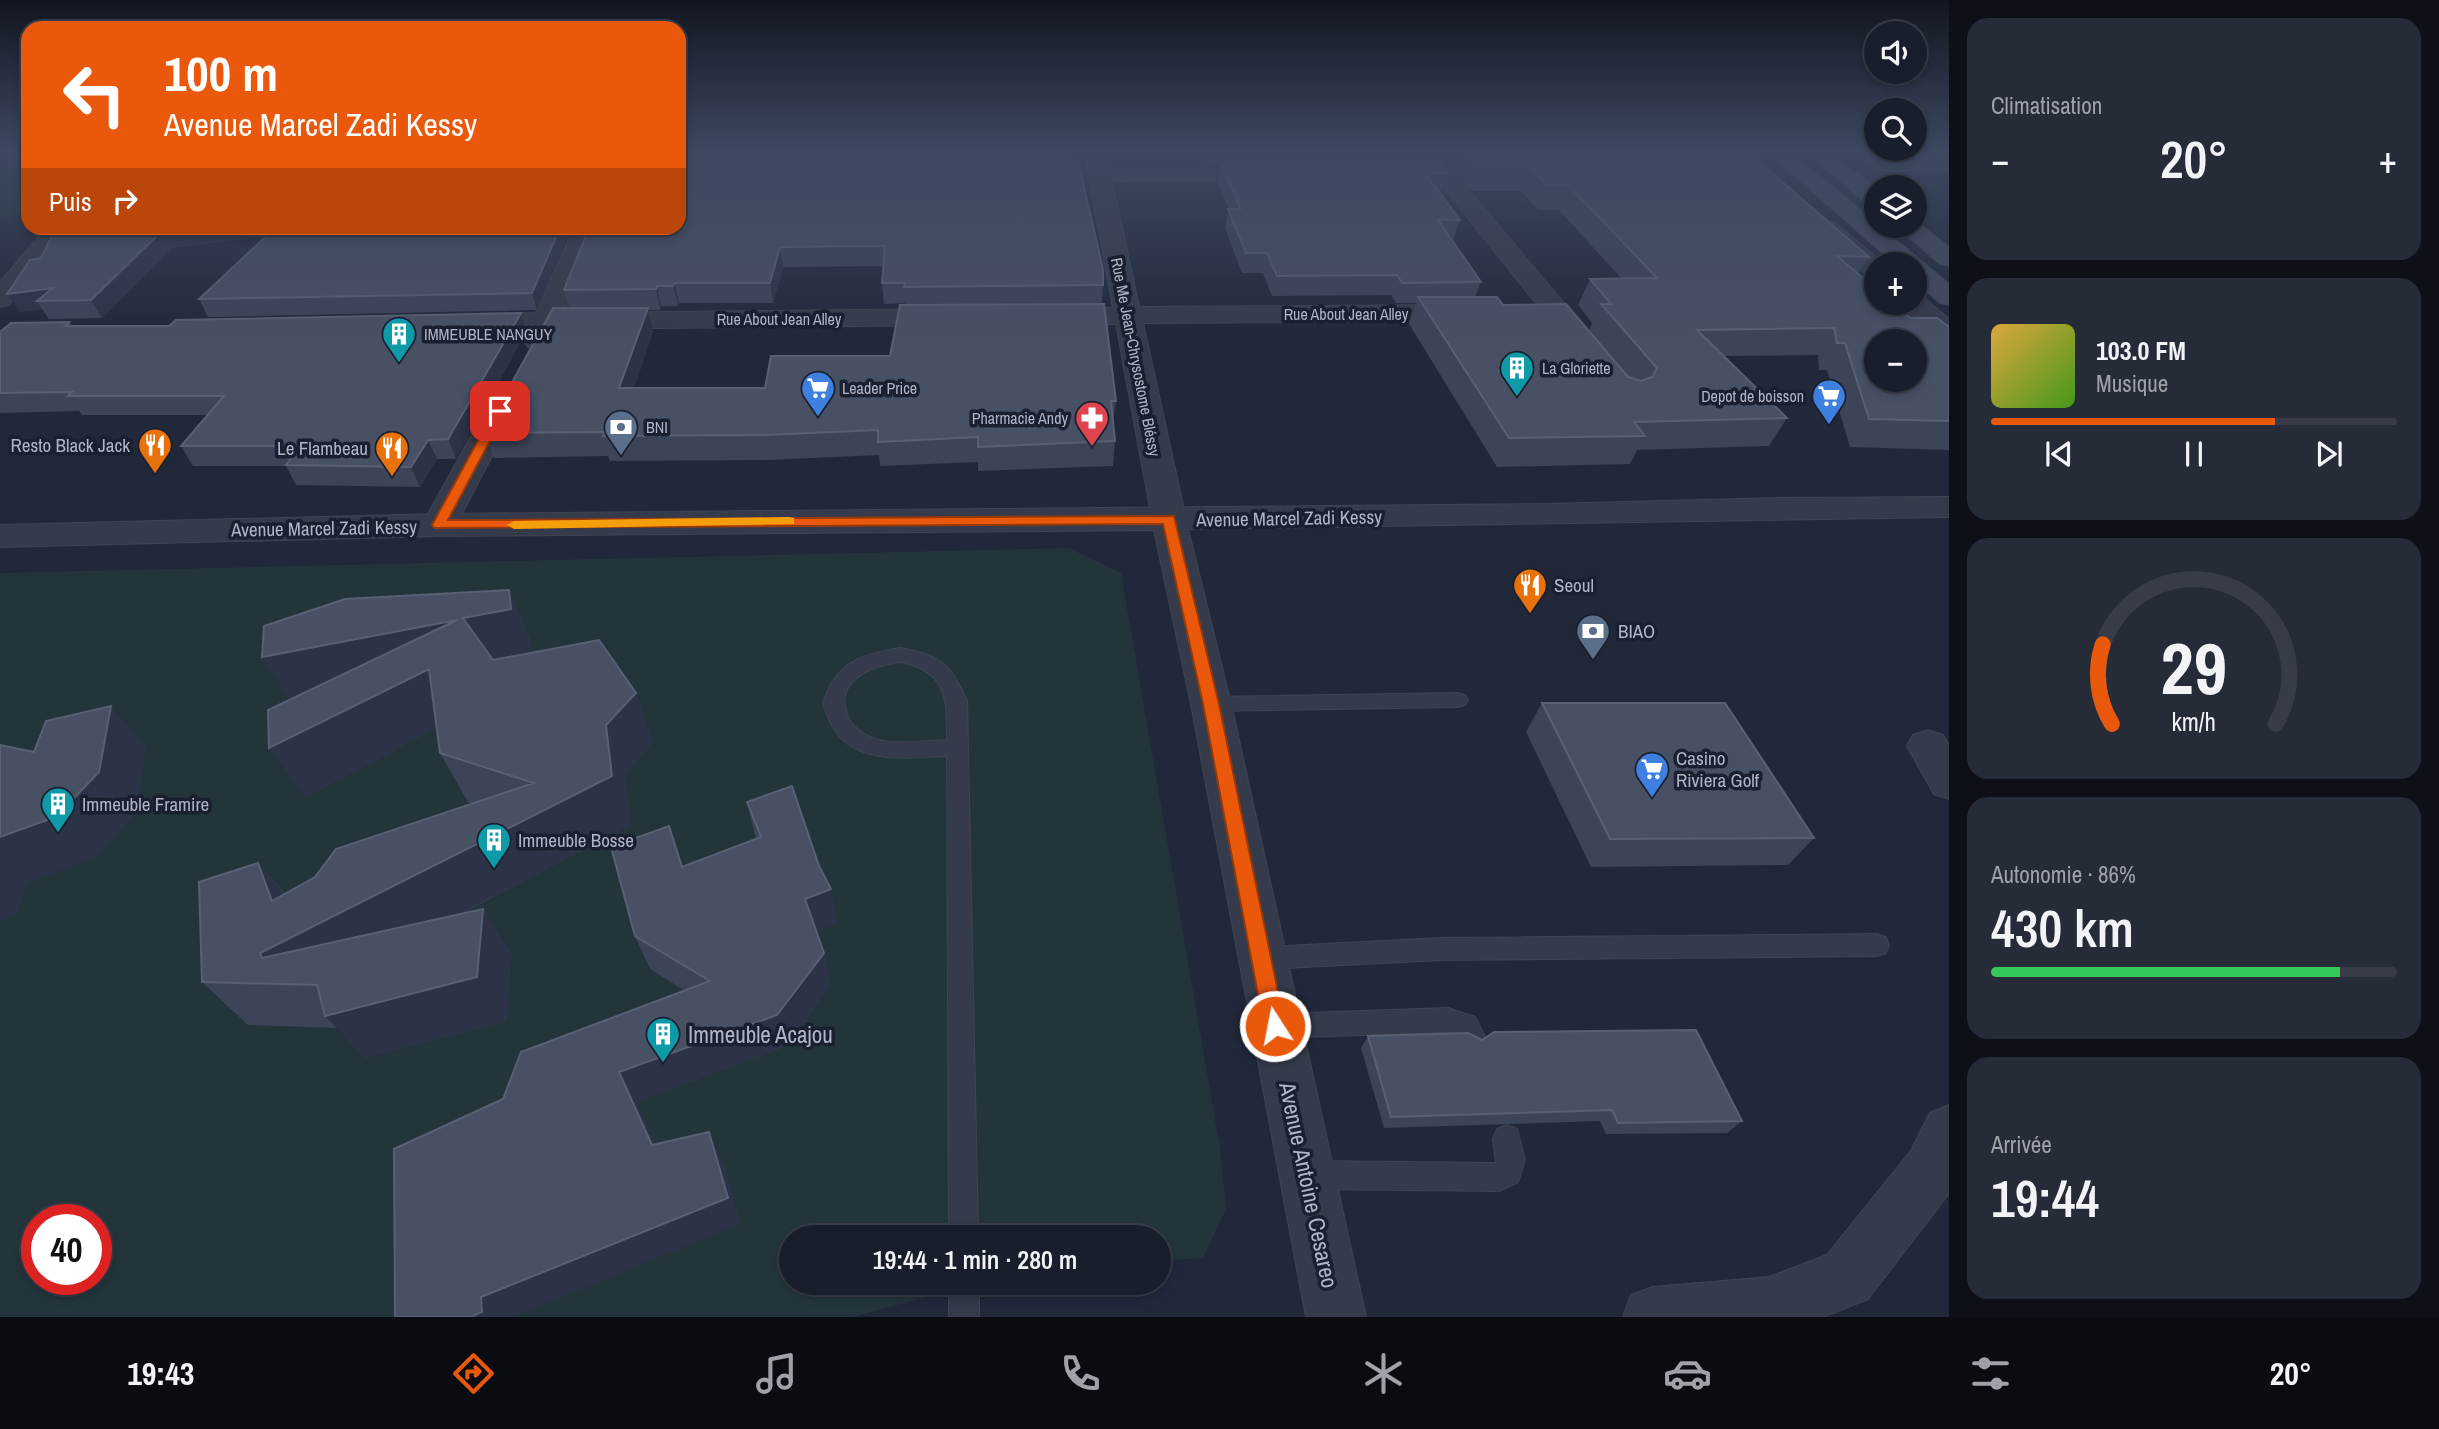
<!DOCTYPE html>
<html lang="fr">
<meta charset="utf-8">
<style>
:root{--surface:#191e2c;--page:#262b38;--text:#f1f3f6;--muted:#9fa2a9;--line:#373c48;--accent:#ea580c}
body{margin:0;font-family:"Archivo Narrow",sans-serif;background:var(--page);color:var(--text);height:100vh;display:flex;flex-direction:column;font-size:26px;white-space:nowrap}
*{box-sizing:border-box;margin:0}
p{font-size:23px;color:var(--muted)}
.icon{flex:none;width:38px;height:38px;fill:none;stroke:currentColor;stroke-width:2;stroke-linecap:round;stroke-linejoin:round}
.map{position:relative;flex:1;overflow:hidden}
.drawer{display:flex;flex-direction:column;gap:18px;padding:18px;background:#0e1018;width:490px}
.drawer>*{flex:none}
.guide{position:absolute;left:21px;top:21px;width:665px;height:214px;border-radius:21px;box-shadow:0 4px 10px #0003,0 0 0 2px var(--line);background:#ea580c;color:#fff;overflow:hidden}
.tools{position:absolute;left:1864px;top:21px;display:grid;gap:14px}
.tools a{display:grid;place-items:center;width:63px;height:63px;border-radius:50%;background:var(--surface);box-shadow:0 4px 10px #0003,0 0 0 2px var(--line);font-size:35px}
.speed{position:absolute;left:21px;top:1204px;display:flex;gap:14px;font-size:35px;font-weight:700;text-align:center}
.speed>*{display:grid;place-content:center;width:91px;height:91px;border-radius:50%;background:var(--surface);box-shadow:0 4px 10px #0003,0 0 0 2px var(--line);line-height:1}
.speed .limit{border:10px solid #d22;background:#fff;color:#111}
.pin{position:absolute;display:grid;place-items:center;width:60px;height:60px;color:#fff;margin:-30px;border-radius:14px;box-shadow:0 4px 10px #0006}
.me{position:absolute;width:77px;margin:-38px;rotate:349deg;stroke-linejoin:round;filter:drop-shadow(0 0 5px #0008)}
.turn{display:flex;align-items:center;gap:24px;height:147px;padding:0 28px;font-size:32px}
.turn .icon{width:91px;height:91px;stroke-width:2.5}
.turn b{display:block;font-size:49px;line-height:60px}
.then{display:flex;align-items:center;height:66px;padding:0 28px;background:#0003;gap:14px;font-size:26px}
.big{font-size:52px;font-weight:600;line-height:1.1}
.drawer .card{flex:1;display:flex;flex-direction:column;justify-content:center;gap:10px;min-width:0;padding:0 24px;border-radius:21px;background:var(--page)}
.drawer .dial{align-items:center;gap:0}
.dial svg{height:182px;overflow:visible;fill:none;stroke:var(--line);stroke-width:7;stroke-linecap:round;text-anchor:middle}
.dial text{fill:var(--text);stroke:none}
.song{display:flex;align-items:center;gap:21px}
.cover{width:84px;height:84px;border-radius:10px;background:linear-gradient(135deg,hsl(40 70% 55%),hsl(100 70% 35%))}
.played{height:7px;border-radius:4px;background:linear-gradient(90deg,var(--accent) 70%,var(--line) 70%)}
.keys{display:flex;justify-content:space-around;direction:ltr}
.heat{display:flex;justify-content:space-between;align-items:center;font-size:38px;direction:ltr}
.charge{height:10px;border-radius:5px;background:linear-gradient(90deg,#34c759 86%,var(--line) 0)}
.trip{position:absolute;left:779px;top:1225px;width:392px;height:70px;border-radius:35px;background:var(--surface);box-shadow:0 4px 10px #0003,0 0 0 2px var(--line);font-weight:600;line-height:70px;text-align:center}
.tab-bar{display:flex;height:112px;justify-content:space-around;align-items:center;background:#0a0c12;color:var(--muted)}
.tab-bar .icon{width:49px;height:49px}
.tab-bar .selected{color:var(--accent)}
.tab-bar b{font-size:32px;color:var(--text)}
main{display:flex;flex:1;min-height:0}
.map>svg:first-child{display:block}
.green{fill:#23353b;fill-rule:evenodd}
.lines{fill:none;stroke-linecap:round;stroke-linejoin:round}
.service-casing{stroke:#3e4453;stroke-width:2}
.minor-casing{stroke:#3e4453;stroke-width:2}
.tertiary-casing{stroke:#3e4453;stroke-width:2}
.secondary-casing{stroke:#3e4453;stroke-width:2}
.service{fill:#353b4a;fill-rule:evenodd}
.minor{fill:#353b4a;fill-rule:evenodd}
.tertiary{fill:#353b4a;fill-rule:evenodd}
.secondary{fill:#43495d;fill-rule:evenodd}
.wall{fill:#3c4458;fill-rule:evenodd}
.shaded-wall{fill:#2c3347}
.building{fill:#485064;stroke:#586073;stroke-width:2;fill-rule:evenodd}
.route{fill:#ea580c;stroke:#983908;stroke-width:2}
.slow{fill:#f59e0b}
.labels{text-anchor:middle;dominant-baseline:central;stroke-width:7;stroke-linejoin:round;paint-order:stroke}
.far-street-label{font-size:16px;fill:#b0b5c6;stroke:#1a202f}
.far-poi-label{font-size:16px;fill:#b0b5c6;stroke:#1a202f;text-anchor:start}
.poi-label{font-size:19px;fill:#b0b5c6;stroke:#1a202f;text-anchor:start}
.street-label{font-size:19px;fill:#b0b5c6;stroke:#1a202f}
.near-poi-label{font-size:23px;fill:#b0b5c6;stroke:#1a202f;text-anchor:start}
.near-street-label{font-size:23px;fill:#b0b5c6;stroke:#1a202f}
</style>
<main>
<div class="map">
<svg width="1949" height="1317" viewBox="0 0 1949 1317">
<rect width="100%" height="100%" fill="#21283a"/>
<path class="green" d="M0,153H28V214L0,217Z
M1069,548L1121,573L1220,1148L1226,1209L1203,1258L1159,1261L1158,1237H791V1283H978L853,1317H0V573ZM37,1220H96V1279H37Z"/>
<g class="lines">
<g class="service-casing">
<path id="service" d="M901,648C943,657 949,662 967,701L978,1237H949L947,756C911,758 856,765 834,729C829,721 826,712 823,703C836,662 861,654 901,648ZM901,662C948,672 947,699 947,740C924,741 895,746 872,738C862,734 852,726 848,717C833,680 871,666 901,662Z
M1458,693L1465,695L1468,700L1465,705L1458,707L1211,711L1204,709L1201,704L1204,699L1211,697Z
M1877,934L1886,937L1889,945L1886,953L1877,956L1441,960L1263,969L1254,966L1251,958L1254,950L1263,947L1441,938Z
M1448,1008L1475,1017L1485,1037L1481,1046L1472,1049L1463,1046L1457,1035L1448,1032L1275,1038L1266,1035L1262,1026L1266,1017L1275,1014Z
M1507,1125L1517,1129L1525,1160L1518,1182L1499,1191L1311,1189L1301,1185L1297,1175L1301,1165L1311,1161L1496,1163L1493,1139L1497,1129Z
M949,1283H979V1317H949Z"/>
</g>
<g class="minor-casing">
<path id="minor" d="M1085,153H1105L1109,168L1271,166L1279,168L1282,173L1279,178L1271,180L1112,181L1139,307L1464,305L1473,307L1477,313L1473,319L1464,321L1143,323L1186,519L1181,527L1169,530L1157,527L1152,519L1116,324H1052L1043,322L1039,316L1043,310L1052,308H1113Z
M1416,153H1437L1595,340L1599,346L1595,352L1585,354L1575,352Z
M1827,221L1835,223L1884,264H1876V278L1867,275L1819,233L1815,228L1819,223Z
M46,228H70L9,305L0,307V282Z
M574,228H598L563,313L950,309L959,311L963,317L959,323L950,325L557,329L548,347L538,349L528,347L524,341L529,329L471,330L461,328L457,322L461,316L471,314L536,313Z
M1914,295L1923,297L1949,319V341L1939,339L1905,309L1901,303H1914Z
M511,382L521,385L526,391L456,525L451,533L439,536L427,533L422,525L496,391L501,385Z
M1928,730L1943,735L1949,745V799L1934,794L1907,746L1913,735Z
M1949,1105V1193L1868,1299L1823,1317H1623L1631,1295L1653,1287L1769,1277L1827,1255L1911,1151L1930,1113Z"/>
</g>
<g class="tertiary-casing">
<path id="tertiary" d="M1949,497V517L1188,529L1231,704L1366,1317H1306L1191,704L1154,530L439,536L0,547V525L439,514L1548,504L1779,498Z"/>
</g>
<g class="secondary-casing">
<path id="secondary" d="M1769,153H1792L1949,284V305L1940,303L1914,281V264H1895Z
M1807,153H1830L1876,188V206L1868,204Z
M1914,220L1949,247V266L1940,264L1896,226H1914Z"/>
</g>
<use href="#service" class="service"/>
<use href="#minor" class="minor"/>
<use href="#tertiary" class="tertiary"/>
<use href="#secondary" class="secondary"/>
</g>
<path class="wall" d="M679,153L1103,285L1102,304L1116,401L1113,423L1115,441L1113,466L978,471V462L880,466L879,455L769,460L610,461L608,456L494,458L484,433L569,308L564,290ZM884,266L882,283L884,304L905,303L890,356L765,388H634L653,331L648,310H660L661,306H678L679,303H773L783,267Z
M1110,153H1159L1158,156L1111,155Z
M1197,153H1422L1419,162L1448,173L1442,191H1439L1460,220L1453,240H1451L1481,282L1475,297L1503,305L1628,377L1589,331L1592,323L1578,305L1590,279L1621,278L1559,210H1538L1521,191H1472L1439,153H1756L1765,159L1762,165L1869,257L1858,274L1911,318L1949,327V450L1850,447L1827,370H1819L1818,355L1724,356L1787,418L1769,446L1637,450L1630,464L1497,467L1409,324L1416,303H1396L1391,295L1272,296L1263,273H1242L1225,228L1229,209L1218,183L1221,164H1202Z
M1852,153H1949V172L1879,171Z
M56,228L568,235L537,310L208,317L199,299L265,236L172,248L102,318L49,319L42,309L20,312L41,258Z
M521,313L526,332L456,459H437L420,487L296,485L286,466H193L181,446L208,415H82L79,411L0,413V332L69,322L72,326H169Z
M509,590L530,640L531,653L653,742L624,774L631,824L459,915L483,909L511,955L506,1021L365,1058L337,1028L248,1025L202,982L258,863L285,894L473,804L468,802L440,753L437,728L305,797Z
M1542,703L1814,838L1788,865L1591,867L1526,732Z
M747,802L837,923L816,931L824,953L830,986L786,1046L636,1102L655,1144L722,1160L740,1224L503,1099L685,991L650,969L635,936L683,867L756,839Z
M1368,1036L1482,1040L1742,1121L1727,1133L1606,1134L1600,1121L1384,1128L1361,1048Z"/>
<path class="shaded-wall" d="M189,228H293L295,233L172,248L102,318L91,300L162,231Z
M560,228H567L568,235L537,310L532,293Z
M780,247L783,267L773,303L770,283Z
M675,283L679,303L678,306L673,286Z
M657,286L661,306L660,310L656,289Z
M53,288L37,301L42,309L20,312L7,294Z
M648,308L653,331L626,413L619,388Z
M521,313L526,332L456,459L448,439Z
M428,440L437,459L420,487L411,467Z
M509,590L530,640L532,659L487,668L463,618Z
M457,620L455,719L305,797L269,748L295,707L262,657Z
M636,693L653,742L624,774L631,824L319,988L317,985L262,958L260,953L272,901L258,863L298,910L612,776L606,725Z
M111,706L146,747L137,812L97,857L28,883L15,916L0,921V837Z
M831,889L837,923L812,933L805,899Z
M483,909L511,955L506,1021L365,1058L325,1016Z
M824,953L830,986L786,1046L636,1102L668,1172L652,1145L619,1072Z
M709,1132L722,1160L740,1224L513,1317H471L481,1297Z"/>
<path class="building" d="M679,153H1052L1077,157L1103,269V285L904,287L905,283H882L885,246L780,247L770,283H675L673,286H657L656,289L564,290L589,228H679Z
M1467,153H1756L1765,159H1756L1869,257L1837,256L1876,289V303H1893L1911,318H1937L1949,327V421L1869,419L1845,343H1837L1834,328L1697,330L1787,418L1634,422L1645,436L1509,438L1418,297H1497L1503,305L1566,304L1628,377L1641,381L1652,377L1657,368L1601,304H1611L1590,279L1657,278L1568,185H1547L1530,166L1480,167ZM1876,341H1914V380H1876Z
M1885,153H1949V156L1888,155Z
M1439,162L1448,173H1425L1460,220H1438L1481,282L1402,283L1397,275L1277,276L1267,253H1246L1228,209H1241L1221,164Z
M56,228H189L162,231L91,300L37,301L53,288L7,294L30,260L41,258Z
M275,228H560L532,293L199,299Z
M1104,304L1116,401H1111L1115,441L978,447V437L878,442V430L765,435L603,436L604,432L484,433L553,308H648L619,388H765L771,356H890L900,305Z
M521,313L448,439L428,440L411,467L286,465L301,446H181L224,396H68L72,392L0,393V332L11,323L69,322L65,326H169L176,320Z
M509,590L511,609L463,618L493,660L599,640L636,693L606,725L612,776L260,953L262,958L483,909L477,977L325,1016L317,985L202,982L199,882L258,863L272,901L315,877L336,849L534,783L440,753L429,669L269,748L268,710L457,620L262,657L264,626L345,599Z
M1542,703H1725L1814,838L1610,839Z
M111,706L99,772L56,817L0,837V745L34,752L46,721Z
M792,786L819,866L831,889L805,899L824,953L777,1015L619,1072L652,1145L709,1132L728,1198L481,1297L482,1312L471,1317H395L394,1149L503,1099L521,1052L710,981L635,936L611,847L669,826L682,867L761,837L747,802Z
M1696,1030L1742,1121L1618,1123L1612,1110L1391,1117L1368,1036L1468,1033L1482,1040L1494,1032Z"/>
<linearGradient id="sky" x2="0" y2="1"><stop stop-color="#121620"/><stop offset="0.45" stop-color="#3d4860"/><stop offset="1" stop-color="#3d4860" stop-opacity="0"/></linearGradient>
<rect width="1949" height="337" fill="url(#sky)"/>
<path class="route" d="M500,408L506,411L448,520L1174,516L1219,704L1285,1026L1282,1033L1275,1036L1267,1033L1264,1026L1203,704L1163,524L434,528L432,525L494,411Z"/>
<path class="slow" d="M789,517L794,518V524L514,529L507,525L514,521Z"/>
<defs>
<g id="building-pin" transform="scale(1.75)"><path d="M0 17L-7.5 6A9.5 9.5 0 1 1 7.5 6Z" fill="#0f9aa8" stroke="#1a202f"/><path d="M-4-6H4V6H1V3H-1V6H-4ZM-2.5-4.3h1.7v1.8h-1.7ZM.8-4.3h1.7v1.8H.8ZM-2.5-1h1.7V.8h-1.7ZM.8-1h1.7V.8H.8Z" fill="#fff"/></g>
<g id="supermarket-pin" transform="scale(1.75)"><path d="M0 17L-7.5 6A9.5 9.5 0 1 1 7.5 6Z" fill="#3f7fe0" stroke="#1a202f"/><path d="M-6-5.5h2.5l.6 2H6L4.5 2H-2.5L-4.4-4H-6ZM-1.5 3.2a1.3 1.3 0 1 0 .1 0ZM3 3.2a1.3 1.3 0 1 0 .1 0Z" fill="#fff"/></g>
<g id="pharmacy-pin" transform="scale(1.75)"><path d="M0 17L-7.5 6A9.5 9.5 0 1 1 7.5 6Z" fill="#e0444e" stroke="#1a202f"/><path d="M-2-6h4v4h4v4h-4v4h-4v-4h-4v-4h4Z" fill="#fff"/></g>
<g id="bank-pin" transform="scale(1.75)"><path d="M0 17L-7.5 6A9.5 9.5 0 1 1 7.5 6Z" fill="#5c6f8a" stroke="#1a202f"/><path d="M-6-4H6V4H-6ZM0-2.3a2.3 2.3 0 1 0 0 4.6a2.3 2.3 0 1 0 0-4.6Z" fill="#fff"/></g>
<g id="restaurant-pin" transform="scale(1.75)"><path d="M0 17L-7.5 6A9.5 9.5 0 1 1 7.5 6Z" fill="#e8710a" stroke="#1a202f"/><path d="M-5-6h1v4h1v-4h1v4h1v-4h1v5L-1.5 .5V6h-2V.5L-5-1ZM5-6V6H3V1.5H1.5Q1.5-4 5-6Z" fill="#fff"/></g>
</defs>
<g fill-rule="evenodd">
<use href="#building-pin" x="399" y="334"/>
<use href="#building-pin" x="1517" y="368"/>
<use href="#supermarket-pin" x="818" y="388"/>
<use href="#supermarket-pin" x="1829" y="396"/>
<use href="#pharmacy-pin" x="1092" y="418"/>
<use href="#bank-pin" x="621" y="427"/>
<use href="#restaurant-pin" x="155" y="445"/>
<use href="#restaurant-pin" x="392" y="448"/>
<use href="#restaurant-pin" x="1530" y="585"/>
<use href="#bank-pin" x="1593" y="631"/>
<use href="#supermarket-pin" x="1652" y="769"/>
<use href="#building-pin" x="58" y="804"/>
<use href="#building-pin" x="494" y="840"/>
<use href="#building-pin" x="663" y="1034"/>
</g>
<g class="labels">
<g class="far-street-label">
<text x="1346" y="314">Rue About Jean Alley</text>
<text x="779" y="319">Rue About Jean Alley</text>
<text transform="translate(1136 357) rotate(79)">Rue Me Jean-Chrysostome Bléssy</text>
</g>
<g class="far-poi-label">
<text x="424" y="334">IMMEUBLE NANGUY</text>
<text x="1542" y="368">La Gloriette</text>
<text x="842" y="388">Leader Price</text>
<text x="1804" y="396" text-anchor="end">Depot de boisson</text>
<text x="1068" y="418" text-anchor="end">Pharmacie Andy</text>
<text x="646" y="427">BNI</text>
</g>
<g class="poi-label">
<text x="130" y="445" text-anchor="end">Resto Black Jack</text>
<text x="368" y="448" text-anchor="end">Le Flambeau</text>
<text x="1554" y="585">Seoul</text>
<text x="1618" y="631">BIAO</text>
<text x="1676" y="758">Casino<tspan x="1676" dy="22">Riviera Golf</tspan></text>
<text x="82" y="804">Immeuble Framire</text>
<text x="518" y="840">Immeuble Bosse</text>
</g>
<g class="street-label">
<text transform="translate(1289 518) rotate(-1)">Avenue Marcel Zadi Kessy</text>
<text transform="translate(324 528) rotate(-1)">Avenue Marcel Zadi Kessy</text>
</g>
<g class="near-poi-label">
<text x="688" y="1034">Immeuble Acajou</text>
</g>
<g class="near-street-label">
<text transform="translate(1309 1185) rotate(78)">Avenue Antoine Cesareo</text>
</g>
</g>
</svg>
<div class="tools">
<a><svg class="icon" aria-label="sound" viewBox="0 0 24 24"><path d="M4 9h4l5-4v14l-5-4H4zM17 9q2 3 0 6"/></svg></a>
<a><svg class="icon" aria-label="search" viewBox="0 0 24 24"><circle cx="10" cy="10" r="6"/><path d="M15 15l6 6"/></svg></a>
<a><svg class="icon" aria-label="layers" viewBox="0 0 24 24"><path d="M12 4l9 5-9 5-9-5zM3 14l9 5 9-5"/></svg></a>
<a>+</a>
<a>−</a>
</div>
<div class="speed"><div class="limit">40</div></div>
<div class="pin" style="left:500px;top:411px;background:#d93025"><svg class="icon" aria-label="arrive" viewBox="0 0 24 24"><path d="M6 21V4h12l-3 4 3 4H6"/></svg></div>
<svg class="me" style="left:1275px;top:1026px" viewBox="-20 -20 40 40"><circle r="17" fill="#ea580c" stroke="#fff" stroke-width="3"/><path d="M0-11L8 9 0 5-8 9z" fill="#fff"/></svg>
<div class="trip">19:44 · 1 min · 280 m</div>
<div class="guide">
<div class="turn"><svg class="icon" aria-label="left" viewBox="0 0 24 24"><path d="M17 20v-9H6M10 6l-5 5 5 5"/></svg><div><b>100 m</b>Avenue Marcel Zadi Kessy</div></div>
<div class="then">Puis<svg class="icon" aria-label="right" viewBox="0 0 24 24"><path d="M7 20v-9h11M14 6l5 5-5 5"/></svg></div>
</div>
</div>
<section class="drawer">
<div class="card"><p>Climatisation</p>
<div class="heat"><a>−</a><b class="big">20°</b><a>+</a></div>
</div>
<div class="card">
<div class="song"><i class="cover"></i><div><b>103.0 FM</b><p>Musique</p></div></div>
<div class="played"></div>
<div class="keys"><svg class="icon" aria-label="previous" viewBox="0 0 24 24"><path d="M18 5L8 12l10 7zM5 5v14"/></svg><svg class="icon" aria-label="pause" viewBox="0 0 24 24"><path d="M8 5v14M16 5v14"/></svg><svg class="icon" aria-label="next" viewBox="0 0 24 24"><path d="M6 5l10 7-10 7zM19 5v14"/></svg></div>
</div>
<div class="card dial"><svg viewBox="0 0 100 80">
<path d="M14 69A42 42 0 1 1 86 69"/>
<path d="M14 69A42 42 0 0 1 10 34" stroke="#ea580c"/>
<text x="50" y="56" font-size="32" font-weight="700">29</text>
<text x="50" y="72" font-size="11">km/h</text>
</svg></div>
<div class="card"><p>Autonomie · 86%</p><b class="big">430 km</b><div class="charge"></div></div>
<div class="card"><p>Arrivée</p><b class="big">19:44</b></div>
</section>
</main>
<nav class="tab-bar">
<b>19:43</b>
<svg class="icon selected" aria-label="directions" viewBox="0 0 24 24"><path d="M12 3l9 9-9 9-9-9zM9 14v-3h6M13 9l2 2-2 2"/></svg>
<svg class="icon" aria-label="music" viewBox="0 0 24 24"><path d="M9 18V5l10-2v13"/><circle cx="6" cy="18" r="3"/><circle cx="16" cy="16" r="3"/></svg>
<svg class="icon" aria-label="phone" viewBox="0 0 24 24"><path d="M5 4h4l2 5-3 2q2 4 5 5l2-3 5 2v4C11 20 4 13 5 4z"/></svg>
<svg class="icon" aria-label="climate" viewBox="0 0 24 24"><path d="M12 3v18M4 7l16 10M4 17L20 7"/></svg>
<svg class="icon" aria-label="car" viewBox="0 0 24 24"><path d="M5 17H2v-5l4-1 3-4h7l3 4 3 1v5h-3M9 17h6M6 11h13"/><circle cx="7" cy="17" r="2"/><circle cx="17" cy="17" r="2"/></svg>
<svg class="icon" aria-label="filters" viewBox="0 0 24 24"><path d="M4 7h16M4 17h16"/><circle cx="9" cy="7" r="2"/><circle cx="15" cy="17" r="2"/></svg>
<b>20°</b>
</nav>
